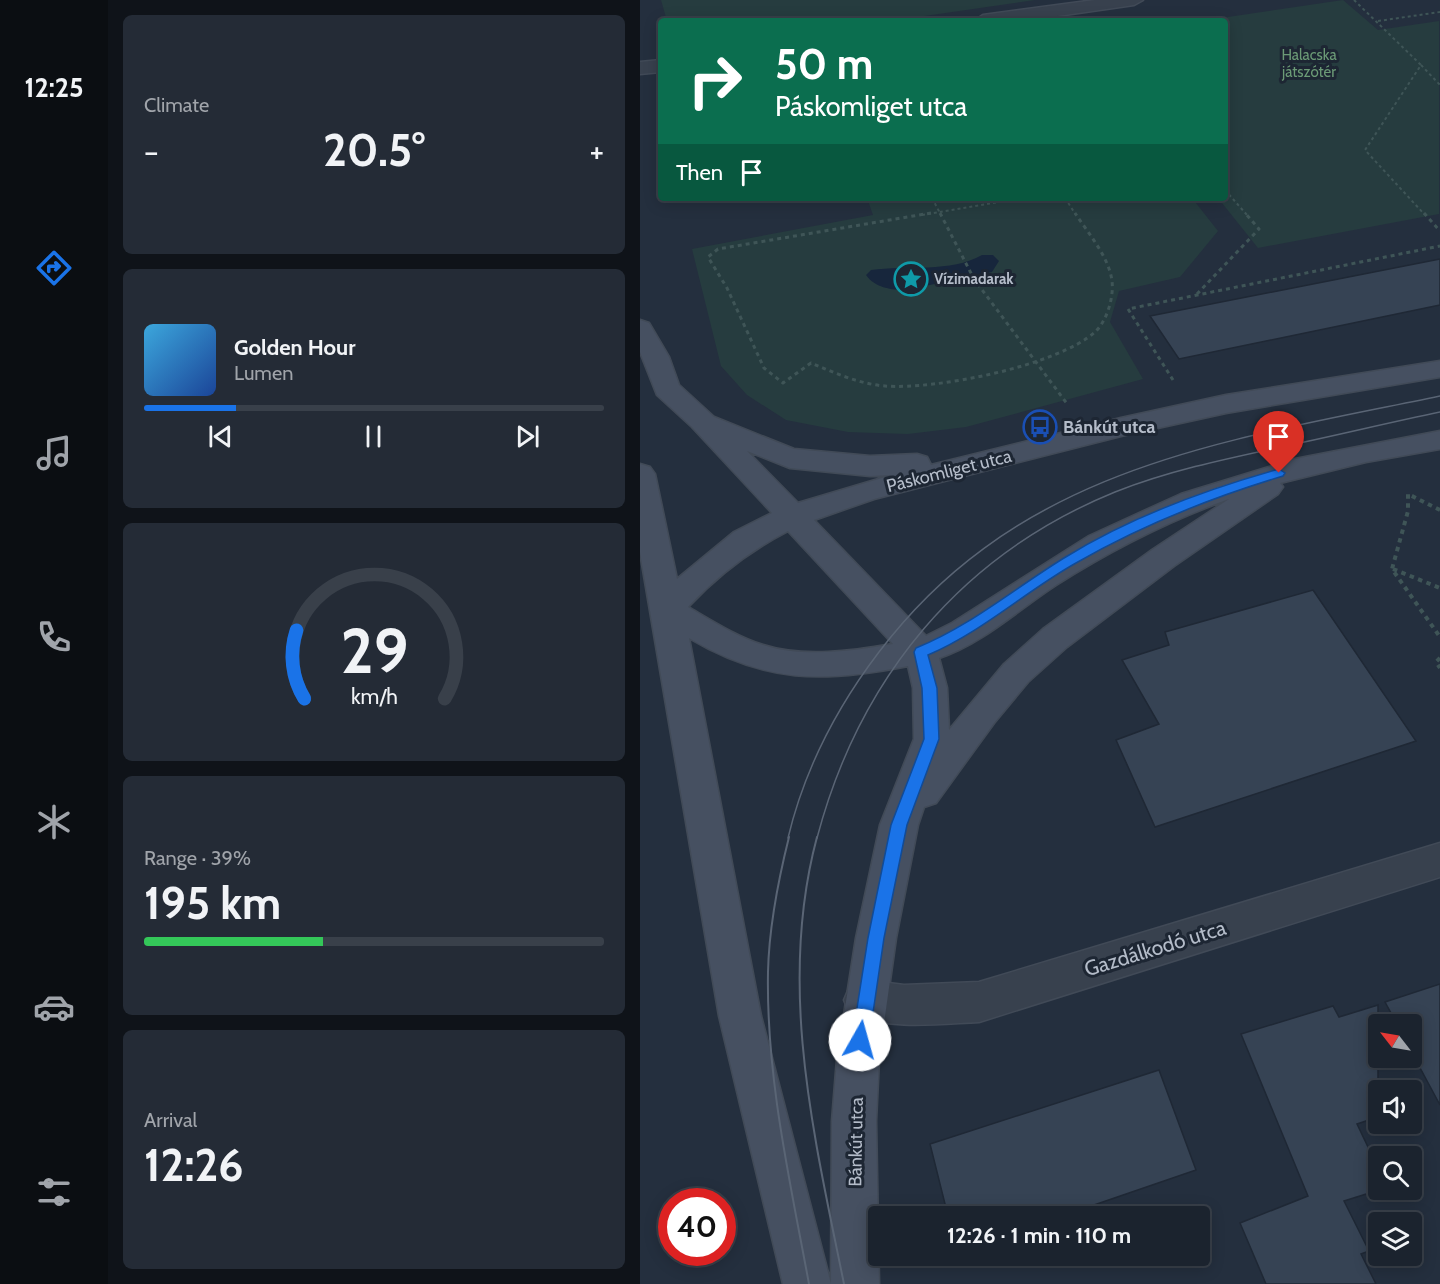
<!DOCTYPE html>
<meta charset="utf-8">
<style>
:root{--surface:#1b232e;--page:#242b36;--text:#f1f3f6;--muted:#a0a4aa;--line:#39404a;--accent:#1a73e8}
body{margin:0;font-family:Cabin,sans-serif;background:var(--page);color:var(--text);height:100vh;display:flex;flex-direction:column;font-size:22px;white-space:nowrap}
*{box-sizing:border-box;margin:0}
p{font-size:20px;color:var(--muted)}
.icon{flex:none;width:33px;height:33px;fill:none;stroke:currentColor;stroke-width:2;stroke-linecap:round;stroke-linejoin:round}
.map{position:relative;flex:1;overflow:hidden}
.sheet{display:flex;flex-direction:column;gap:15px;padding:15px;background:#0f1319;width:532px}
.sheet>*{flex:none}
.banner{position:absolute;left:18px;top:18px;width:570px;height:183px;border-radius:6px;box-shadow:0 3px 15px #0003,0 0 0 2px var(--line);background:#0b6e4f;color:#fff;overflow:hidden}
.needle{width:39px;rotate:301deg}
.controls{position:absolute;left:728px;top:1014px;display:grid;gap:12px}
.controls a{display:grid;place-items:center;width:54px;height:54px;border-radius:6px;background:var(--surface);box-shadow:0 3px 15px #0003,0 0 0 2px var(--line);font-size:30px}
.speed{position:absolute;left:18px;top:1188px;display:flex;gap:12px;font-size:30px;font-weight:700;text-align:center}
.speed>*{display:grid;place-content:center;width:78px;height:78px;border-radius:50%;background:var(--surface);box-shadow:0 3px 15px #0003,0 0 0 2px var(--line);line-height:1}
.speed .limit{border:9px solid #d22;background:#fff;color:#111}
.pin{position:absolute;display:grid;place-items:center;width:51px;height:51px;color:#fff;margin:-62px -26px;border-radius:50% 50% 50% 0;rotate:-45deg;box-shadow:0 0 6px #0007}
.pin .icon{rotate:45deg}
.me{position:absolute;width:66px;margin:-33px;rotate:7deg;stroke-linejoin:round;filter:drop-shadow(0 0 4px #0008)}
.turn{display:flex;align-items:center;gap:21px;height:126px;padding:0 18px;font-size:27px}
.turn .icon{width:78px;height:78px;stroke-width:2.5}
.turn b{display:block;font-size:42px;line-height:51px}
.then{display:flex;align-items:center;height:57px;padding:0 18px;background:#0003;gap:12px;font-size:22px}
.big{font-size:45px;font-weight:700;line-height:1.1}
.sheet .card{flex:1;display:flex;flex-direction:column;justify-content:center;gap:9px;min-width:0;padding:0 21px;border-radius:9px;background:var(--page)}
.sheet .dial{align-items:center;gap:0}
.dial svg{height:156px;overflow:visible;fill:none;stroke:var(--line);stroke-width:7;stroke-linecap:round;text-anchor:middle}
.dial text{fill:var(--text);stroke:none}
.song{display:flex;align-items:center;gap:18px}
.cover{width:72px;height:72px;border-radius:9px;background:linear-gradient(135deg,hsl(200 70% 55%),hsl(220 70% 35%))}
.played{height:6px;border-radius:3px;background:linear-gradient(90deg,var(--accent) 20%,var(--line) 20%)}
.keys{display:flex;justify-content:space-around;direction:ltr}
.heat{display:flex;justify-content:space-between;align-items:center;font-size:33px;direction:ltr}
.charge{height:9px;border-radius:4px;background:linear-gradient(90deg,#34c759 39%,var(--line) 0)}
.trip{position:absolute;left:228px;top:1206px;width:342px;height:60px;border-radius:6px;background:var(--surface);box-shadow:0 3px 15px #0003,0 0 0 2px var(--line);font-weight:700;line-height:60px;text-align:center}
main{display:flex;flex:1;min-height:0}
.menu{display:flex;flex-direction:column;width:108px;justify-content:space-around;align-items:center;background:#0b0e12;color:var(--muted)}
.menu .icon{width:42px;height:42px}
.menu .active{color:var(--accent)}
.menu b{font-size:27px;color:var(--text)}
.map>svg:first-child{display:block}
.green{fill:#263c3f}
.water{fill:#17263c}
.building{fill:#364354;stroke:#1f2835;stroke-width:1.5}
.lines{fill:none;stroke-linecap:round;stroke-linejoin:round}
.street-casing{stroke:#414a57;stroke-width:3}
.secondary-casing{stroke:#414a57;stroke-width:3}
.path-far2{stroke:#3f5557;stroke-width:2;stroke-dasharray:3 3;stroke-linecap:butt}
.path-far1{stroke:#3f5557;stroke-width:3;stroke-dasharray:4 4;stroke-linecap:butt}
.path{stroke:#3f5557;stroke-width:4;stroke-dasharray:4.5 4.5;stroke-linecap:butt}
.street{fill:#38414e;fill-rule:evenodd}
.secondary{fill:#465061;fill-rule:evenodd}
.tram-far1{stroke:#5a6575;stroke-width:1.5}
.tram{stroke:#5a6575;stroke-width:2}
.route{fill:#1a73e8;stroke:#114b97;stroke-width:1.5}
.labels{text-anchor:middle;dominant-baseline:central;stroke-width:6;stroke-linejoin:round;paint-order:stroke}
.far-park-label{font-size:15px;fill:#6b9a76;stroke:#1d2633}
.far-poi-label{font-size:15px;font-weight:bold;fill:#b4bcc9;stroke:#1d2633;text-anchor:start}
.poi-label{font-size:18px;font-weight:bold;fill:#b4bcc9;stroke:#1d2633;text-anchor:start}
.street-label{font-size:18px;fill:#b4bcc9;stroke:#1d2633}
.near-street-label{font-size:21px;fill:#b4bcc9;stroke:#1d2633}
</style>
<main>
<nav class="menu">
<b>12:25</b>
<svg class="icon active" aria-label="directions" viewBox="0 0 24 24"><path d="M12 3l9 9-9 9-9-9zM9 14v-3h6M13 9l2 2-2 2"/></svg>
<svg class="icon" aria-label="music" viewBox="0 0 24 24"><path d="M9 18V5l10-2v13"/><circle cx="6" cy="18" r="3"/><circle cx="16" cy="16" r="3"/></svg>
<svg class="icon" aria-label="phone" viewBox="0 0 24 24"><path d="M5 4h4l2 5-3 2q2 4 5 5l2-3 5 2v4C11 20 4 13 5 4z"/></svg>
<svg class="icon" aria-label="climate" viewBox="0 0 24 24"><path d="M12 3v18M4 7l16 10M4 17L20 7"/></svg>
<svg class="icon" aria-label="car" viewBox="0 0 24 24"><path d="M5 17H2v-5l4-1 3-4h7l3 4 3 1v5h-3M9 17h6M6 11h13"/><circle cx="7" cy="17" r="2"/><circle cx="17" cy="17" r="2"/></svg>
<svg class="icon" aria-label="filters" viewBox="0 0 24 24"><path d="M4 7h16M4 17h16"/><circle cx="9" cy="7" r="2"/><circle cx="15" cy="17" r="2"/></svg>
</nav>
<section class="sheet">
<div class="card"><p>Climate</p>
<div class="heat"><a>−</a><b class="big">20.5°</b><a>+</a></div>
</div>
<div class="card">
<div class="song"><i class="cover"></i><div><b>Golden Hour</b><p>Lumen</p></div></div>
<div class="played"></div>
<div class="keys"><svg class="icon" aria-label="previous" viewBox="0 0 24 24"><path d="M18 5L8 12l10 7zM5 5v14"/></svg><svg class="icon" aria-label="pause" viewBox="0 0 24 24"><path d="M8 5v14M16 5v14"/></svg><svg class="icon" aria-label="next" viewBox="0 0 24 24"><path d="M6 5l10 7-10 7zM19 5v14"/></svg></div>
</div>
<div class="card dial"><svg viewBox="0 0 100 80">
<path d="M14 69A42 42 0 1 1 86 69"/>
<path d="M14 69A42 42 0 0 1 10 34" stroke="#1a73e8"/>
<text x="50" y="56" font-size="32" font-weight="700">29</text>
<text x="50" y="72" font-size="11">km/h</text>
</svg></div>
<div class="card"><p>Range · 39%</p><b class="big">195 km</b><div class="charge"></div></div>
<div class="card"><p>Arrival</p><b class="big">12:26</b></div>
</section>
<div class="map">
<svg width="800" height="1284" viewBox="0 0 800 1284">
<rect width="100%" height="100%" fill="#242f3e"/>
<path class="green" d="M21,0H395L250,21H27Z
M703,0L738,30L799,21V214L618,248L578,198H585V21H561Z
M227,198H552L578,231L540,277L479,291L470,322L503,379L326,427L268,434L208,432L146,420L107,395L81,366L52,249L233,215Z"/>
<path class="water" d="M342,255H353L359,261L352,272L266,290C252,290 235,288 226,275L231,270C266,265 311,273 342,255Z"/>
<path class="building" d="M800,259V305L539,359L510,316Z
M673,590L776,741L515,827L476,740L519,724L482,660L529,645L525,632Z
M800,984V1105L771,1051V1024H757L745,1002Z
M738,1005V1117L717,1124L738,1168L739,1190L704,1201L729,1251L721,1254L736,1284H626L600,1223L668,1196L601,1034L693,1006L699,1017Z
M519,1070L556,1170L422,1216H308L290,1144Z"/>
<g class="lines">
<g class="street-casing">
<path id="street" d="M455,0H503L494,5L383,21H334L343,15Z
M21,60V72L0,74V62Z
M800,843V877L339,1022C296,1024 251,1030 210,1014L204,1000L210,986L225,980L264,985L339,982Z"/>
</g>
<g class="secondary-casing">
<path id="secondary" d="M0,320L9,323L29,357L39,385L74,417L154,449L230,456L277,454L287,457L291,465L481,418L586,395L800,361V377L586,413L481,436L234,499L174,520L286,636L312,623L449,536L541,494L655,459L800,431V449L726,462L640,483L643,487L638,494L534,566L427,647L388,682L354,723L296,803L284,807L278,825L256,938L239,1059L236,1121L239,1284H191L192,1121L197,1059L216,938L240,825L274,739L273,688L268,666C183,683 125,683 49,638L121,1016L191,1284H143L79,1016L0,552V464L10,467L15,474L37,579L94,532L132,513L52,427L17,395L0,352ZM107,451L150,468L230,476L252,475L158,503ZM589,499L512,550L403,629L364,664L309,730L307,688L299,658C342,644 379,609 416,585C471,550 528,521 589,499ZM148,531L253,644C213,651 163,658 123,645C97,637 72,621 48,607C77,576 111,550 148,531Z"/>
</g>
<path class="path-far2" d="M714,0L781,65L725,150L785,215
M738,21L800,12
M781,65L800,85
M585,190L607,215
M292,198L301,215
M425,198L436,215
M282,215L382,198"/>
<path class="path-far1" d="M291,213L78,249L68,257L87,288L124,368L143,383L171,363C195,373 219,384 245,386C295,390 417,366 455,332C467,321 474,297 472,281C469,257 448,233 435,213
M300,213L334,279L428,405
M784,213L800,231
M557,294L619,229L605,213
M533,380L488,309L800,246"/>
<path class="path" d="M800,510L768,494V511L752,569L800,637
M753,569L800,588
M800,658L796,662L800,668"/>
<use href="#street" class="street"/>
<use href="#secondary" class="secondary"/>
<path class="tram-far1" d="M148,838C164,771 197,707 239,652C381,465 586,441 800,396
M177,838C219,679 320,555 475,492C528,471 585,459 641,447C694,436 747,423 800,412"/>
<path class="tram" d="M149,837C138,881 129,926 128,972C126,1077 150,1181 169,1284
M177,837C137,986 174,1136 204,1284"/>
</g>
<path class="route" d="M639,469L645,473L643,476C570,498 502,525 436,563C386,591 342,632 288,655L297,688L299,739L267,825L244,938L229,1040L227,1046L220,1048L214,1046L212,1040L228,938L251,825L284,739L282,688L274,652L276,648C329,627 375,588 424,558C490,517 564,490 639,469Z"/>
<defs>
<g id="sight-ring" transform="scale(1.725)"><circle r="9.5" fill="#1d2633" stroke="#0f9aa8" stroke-width="1.5"/><path d="M0-6L1.8-2.2L6-1.7L2.9 1.2L3.7 5.4L0 3.3L-3.7 5.4L-2.9 1.2L-6-1.7L-1.8-2.2Z" fill="#0f9aa8"/></g>
<g id="bus-ring" transform="scale(1.725)"><circle r="9.5" fill="#1d2633" stroke="#1a4fb4" stroke-width="1.5"/><path d="M-5-6H5V4H4V6H2V4H-2V6H-4V4H-5ZM-3.5-4V0h7V-4ZM-3.5 1.2v1.5H-2V1.2ZM2 1.2v1.5H3.5V1.2Z" fill="#1a4fb4"/></g>
</defs>
<g fill-rule="evenodd">
<use href="#sight-ring" x="271" y="279"/>
<use href="#bus-ring" x="400" y="427"/>
</g>
<g class="labels">
<g class="far-park-label">
<text x="669" y="55">Halacska<tspan x="669" dy="17">játszótér</tspan></text>
</g>
<g class="far-poi-label">
<text x="294" y="279">Vízimadarak</text>
</g>
<g class="poi-label">
<text x="423" y="427">Bánkút utca</text>
</g>
<g class="street-label">
<text transform="translate(309 471) rotate(-14)">Páskomliget utca</text>
<text transform="translate(216 1142) rotate(-89)">Bánkút utca</text>
</g>
<g class="near-street-label">
<text transform="translate(515 948) rotate(-17)">Gazdálkodó utca</text>
</g>
</g>
</svg>
<div class="controls">
<a><svg class="needle" viewBox="-14 -14 28 28"><path d="M0-13l5 13h-10z" fill="#e53935"/><path d="M0 13l5-13h-10z" fill="#a0a4aa"/></svg></a>
<a><svg class="icon" aria-label="sound" viewBox="0 0 24 24"><path d="M4 9h4l5-4v14l-5-4H4zM17 9q2 3 0 6"/></svg></a>
<a><svg class="icon" aria-label="search" viewBox="0 0 24 24"><circle cx="10" cy="10" r="6"/><path d="M15 15l6 6"/></svg></a>
<a><svg class="icon" aria-label="layers" viewBox="0 0 24 24"><path d="M12 4l9 5-9 5-9-5zM3 14l9 5 9-5"/></svg></a>
</div>
<div class="speed"><div class="limit">40</div></div>
<div class="pin" style="left:639px;top:473px;background:#d93025"><svg class="icon" aria-label="arrive" viewBox="0 0 24 24"><path d="M6 21V4h12l-3 4 3 4H6"/></svg></div>
<svg class="me" style="left:220px;top:1040px" viewBox="-20 -20 40 40"><circle r="19" fill="#fff"/><path d="M0-13L10 11 0 6-10 11z" fill="#1a73e8"/></svg>
<div class="trip">12:26 · 1 min · 110 m</div>
<div class="banner">
<div class="turn"><svg class="icon" aria-label="right" viewBox="0 0 24 24"><path d="M7 20v-9h11M14 6l5 5-5 5"/></svg><div><b>50 m</b>Páskomliget utca</div></div>
<div class="then">Then<svg class="icon" aria-label="arrive" viewBox="0 0 24 24"><path d="M6 21V4h12l-3 4 3 4H6"/></svg></div>
</div>
</div>
</main>
